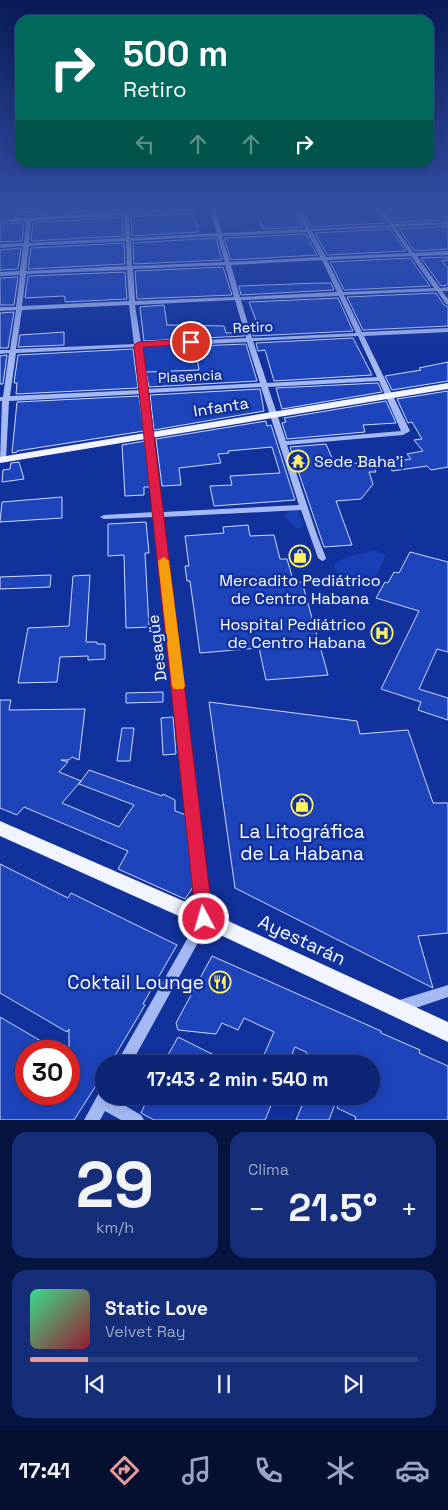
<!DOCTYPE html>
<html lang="es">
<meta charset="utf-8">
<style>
:root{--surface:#0d2575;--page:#162d7a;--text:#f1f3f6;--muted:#9aa5c5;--line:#2d4287;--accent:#e69b98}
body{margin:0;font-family:"Space Grotesk",sans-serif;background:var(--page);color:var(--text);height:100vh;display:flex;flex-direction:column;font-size:19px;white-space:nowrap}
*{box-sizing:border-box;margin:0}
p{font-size:16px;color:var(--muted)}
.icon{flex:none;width:28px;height:28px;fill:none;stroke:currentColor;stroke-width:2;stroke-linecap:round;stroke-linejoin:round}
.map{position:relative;height:1120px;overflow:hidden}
.panel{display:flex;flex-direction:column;gap:12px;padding:12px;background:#071440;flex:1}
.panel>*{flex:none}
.banner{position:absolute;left:15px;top:15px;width:419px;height:152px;border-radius:15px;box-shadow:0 2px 12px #0003,0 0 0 1px var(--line);background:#00695c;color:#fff;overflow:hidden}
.speed{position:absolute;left:15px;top:1040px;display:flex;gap:10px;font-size:25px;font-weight:700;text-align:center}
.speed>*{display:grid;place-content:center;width:65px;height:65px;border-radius:50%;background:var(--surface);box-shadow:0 2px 12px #0003,0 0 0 1px var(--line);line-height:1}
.speed .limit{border:8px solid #d22;background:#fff;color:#111}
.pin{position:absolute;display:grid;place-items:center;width:42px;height:42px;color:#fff;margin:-21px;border:2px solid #fff;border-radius:50%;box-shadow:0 1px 5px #0007}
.me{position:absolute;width:55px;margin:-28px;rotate:354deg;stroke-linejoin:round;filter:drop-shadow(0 0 4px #0008)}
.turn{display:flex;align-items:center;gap:18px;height:105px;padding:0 25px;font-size:22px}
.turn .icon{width:65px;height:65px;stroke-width:2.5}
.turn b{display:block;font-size:35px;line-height:42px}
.lanes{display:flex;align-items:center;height:48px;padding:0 25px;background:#0003;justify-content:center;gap:25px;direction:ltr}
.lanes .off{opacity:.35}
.big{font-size:38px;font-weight:700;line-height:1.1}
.panel .widget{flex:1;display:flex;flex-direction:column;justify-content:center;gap:8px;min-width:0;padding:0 18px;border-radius:15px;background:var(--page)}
.panel .dial{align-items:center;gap:0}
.dial b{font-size:65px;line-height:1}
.song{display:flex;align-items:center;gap:15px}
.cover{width:60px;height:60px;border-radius:8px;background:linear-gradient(135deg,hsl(150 70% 55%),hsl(350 70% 35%))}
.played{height:5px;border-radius:2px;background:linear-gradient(90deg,var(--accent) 15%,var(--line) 15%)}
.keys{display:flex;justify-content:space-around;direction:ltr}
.heat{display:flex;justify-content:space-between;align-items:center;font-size:28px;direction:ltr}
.panel .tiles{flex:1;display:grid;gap:12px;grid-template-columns:1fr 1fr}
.widget:last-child{grid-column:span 2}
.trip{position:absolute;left:95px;top:1055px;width:285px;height:50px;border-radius:25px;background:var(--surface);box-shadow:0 2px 12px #0003,0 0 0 1px var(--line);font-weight:700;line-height:50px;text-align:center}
.menu{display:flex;height:80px;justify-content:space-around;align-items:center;background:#050f2f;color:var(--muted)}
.menu .icon{width:35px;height:35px}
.menu .active{color:var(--accent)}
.menu b{font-size:22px;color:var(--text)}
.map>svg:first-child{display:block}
.green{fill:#183fb6}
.building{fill:#1e44bb;stroke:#cddafe}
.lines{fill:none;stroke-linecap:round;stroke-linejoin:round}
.minor{fill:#a5b9f5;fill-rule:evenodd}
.major{fill:#f2f5ff;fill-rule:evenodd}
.route{fill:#e11d48;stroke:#92132f}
.slow{fill:#f59e0b}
.labels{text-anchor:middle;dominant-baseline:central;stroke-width:5;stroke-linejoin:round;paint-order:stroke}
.far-street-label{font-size:14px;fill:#fff;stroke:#11319c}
.street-label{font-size:16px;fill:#fff;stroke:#11319c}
.poi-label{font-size:16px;fill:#fff;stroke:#11319c;text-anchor:start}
.near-poi-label{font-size:19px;fill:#fff;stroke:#11319c}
.near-street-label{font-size:19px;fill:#fff;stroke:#11319c}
</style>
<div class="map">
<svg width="448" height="1120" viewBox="0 0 448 1120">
<rect width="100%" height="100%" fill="#11319c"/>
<path class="green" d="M193,344L199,370L145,372L144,346Z
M298,510L304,526L299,529L296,528L284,516L288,511Z
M375,550L386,555C382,563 379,574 372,579C359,589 337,581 334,565L346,557Z"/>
<path class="building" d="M23,208H122V210L21,216Z
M254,208H293L303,227L263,229Z
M302,208H375L386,223L311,227Z
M384,208H448V220L394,222Z
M193,213L199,232L132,236L131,217Z
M122,217L123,236L31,241L33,223Z
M24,223L22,241L0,242V224Z
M448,226V249L415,251L399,229Z
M390,229L406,251L327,255L315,233Z
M306,234L317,255L231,260L224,238Z
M216,238L222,260L134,264L133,243Z
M124,243L125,264L28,269L31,248Z
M21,248L18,269L0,270V250Z
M448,257V260L442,261L448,268V285L441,286L421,258Z
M410,258L430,286L344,290L330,262Z
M223,267L232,295L137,299L135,271Z
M125,272L127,299L65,302V297L63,296L25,298L28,276Z
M18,277L14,305H0V278Z
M318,283H331L334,290L241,295L239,286Z
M436,293L444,305L448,307V326L363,330L347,297Z
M338,298L353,331L253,336V326H258L249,302Z
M164,305L167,325L224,326L226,333L242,332L244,336L144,341L140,307Z
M14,312L8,348H0V313Z
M64,332V345L18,347L20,335Z
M353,338L372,375L274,381L265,350L258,351L256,343Z
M246,344L257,381L149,387L146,372L199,370L195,346Z
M133,349L138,388L16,394L17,383H14L18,355Z
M7,355L3,384H0V356Z
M448,362V381L392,390L385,376L421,370L419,368Z
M378,383L382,392L282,409L276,388Z
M260,389L264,411L154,430L150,395Z
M448,391V467L431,470L427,466L392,471L386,463L411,459L407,454L423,451L414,440L422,439L412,422L408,423L397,399Z
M139,396L144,431L17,451V452L12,453L17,402Z
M386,401L396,423L363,425L365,432L287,439L282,423L286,422L284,418Z
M266,421L267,426L271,425L295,500L214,506L210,486L232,485L230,476L280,473L272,447L228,451L229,453L218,454L221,463L179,468L181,485L162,486L156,439Z
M145,441L150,487H144V495L125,496L122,445Z
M326,444L335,465L371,462L376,472H369L373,484L361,499L336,501L352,545L324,547L290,447Z
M19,462L24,479L2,482L3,470L10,469L11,463Z
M62,497V518L0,522L2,502Z
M146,522L149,553H145L149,627L126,628L124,555L108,556V524Z
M248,525L250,536L274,535L280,559H287L294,583L302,582L328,675L266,680L259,648L200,653L190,581H187L185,566H189L185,536L224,533L223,527Z
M410,552L448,562V652L437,649L419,689L448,698V720L418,710L421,702L381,689L419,611L376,598L385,582L388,583L394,572L399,573Z
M51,575L50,587L0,589V577Z
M90,575L86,642H97V644H105V659L88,660V656L60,657L57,682L18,683L28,628L69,626L73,576Z
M163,692V702L126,703V693Z
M0,700H11L9,710L85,709L79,760L72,757L69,760H61L68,762L59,772L81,781L62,803L119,827L134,805L79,784L89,770L162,796L163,794L175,800V811L186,815L187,822L193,887L185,899L118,869L128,851L24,807L17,815L0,808Z
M209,702L357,721L360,734L408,730L433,803H448V933L418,936L433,988L235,888Z
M173,717L176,754L163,755L161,718Z
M122,728H134L130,761H117Z
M0,864L68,898L71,893L177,945L143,1004L145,1005L110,1064H104V1073L74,1120H0V1017L58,1051H26V1094H69V1029L67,1032L0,993Z
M212,956L381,1031V1033L420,1050L419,1053L448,1066V1120H355L356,1117L337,1108L341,1096H371V1064H314L306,1052L295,1047L288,1064H279L263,1057L274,1032L244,1018L238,1030L222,1023L216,1034L178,1030L176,1023Z
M178,1037L232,1064H163Z
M149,1096H275L265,1120H154L141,1113Z
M306,1096H319L335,1104L329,1120H296Z"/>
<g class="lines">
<path class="minor" d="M17,208H21L19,218L124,212V208H128L129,212L195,208H227L215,210L222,233L306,229L295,208H300L310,229L389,225L377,208H382L393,224L448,222V224L395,227L414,253L448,251V255L417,256L440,288L448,287V291H442L448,299V305L446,304L437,291L344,295L362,332L448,328V332L364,336L410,431L403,435L287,445L317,535L326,558L325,560L322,561L318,558L301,510L163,517L211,919L131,1064H116L199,918L155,517L104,519L100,517L104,515L155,512L141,394L9,401L6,460L5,462H0L2,401H0V397H3L9,353L0,354V350H10L16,310L0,311V307H16L20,275L0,276V272L20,271L23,246L0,248V244L24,243L26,221L0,222V220L14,219ZM210,210L217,233L130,238L129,215ZM124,215L125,238L29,243L31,221ZM391,227L409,253L326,257L312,231ZM307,232L320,257L230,262L222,236ZM217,236L225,262L132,266L131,241ZM126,241L127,266L26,271L29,246ZM411,256L434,288L343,292L327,260ZM322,260L337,292L240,297L231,265ZM225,265L234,297L135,301L133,269ZM127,270L129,301L22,306L26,274ZM339,296L356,333L252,338L241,300ZM235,300L246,338L141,343L135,305ZM129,305L134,344L16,349L22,310ZM358,336L377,377L267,383L253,341ZM247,342L260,383L147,389L141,347ZM135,347L140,390L10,396L16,353ZM379,381L401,431L286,441L268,387ZM261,387L299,505L163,512L148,393Z
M448,985V997L398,1014L393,1012L391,1007L393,1002Z
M104,1089V1096H112V1098L141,1115L144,1120H121L105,1111L100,1120H84L100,1091Z"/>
<path class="major" d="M448,383V389L0,463V457Z
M0,821L211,913L448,1022V1042L199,925L0,836Z"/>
</g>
<linearGradient id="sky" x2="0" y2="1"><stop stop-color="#091b56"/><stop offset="0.57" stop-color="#324ea4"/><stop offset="1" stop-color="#324ea4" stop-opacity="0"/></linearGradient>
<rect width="448" height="365" fill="url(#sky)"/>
<path class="route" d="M191,339L194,340V344L143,347L213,919L210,924L204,927L199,924L196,919L134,345L138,342Z"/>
<path class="slow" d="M164,557L169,561L185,686L183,689H174L172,686L158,561Z"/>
<defs>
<g id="temple-ring" transform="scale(1.125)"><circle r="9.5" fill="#11319c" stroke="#fff268" stroke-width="1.5"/><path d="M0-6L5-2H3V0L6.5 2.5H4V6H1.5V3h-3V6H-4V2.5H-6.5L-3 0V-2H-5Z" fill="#fff268"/></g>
<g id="shop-ring" transform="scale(1.125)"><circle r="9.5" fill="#11319c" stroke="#fff268" stroke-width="1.5"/><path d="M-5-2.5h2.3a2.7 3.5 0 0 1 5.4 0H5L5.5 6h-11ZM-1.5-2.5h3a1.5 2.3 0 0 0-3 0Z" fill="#fff268"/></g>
<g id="hospital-ring" transform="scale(1.125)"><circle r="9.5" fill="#11319c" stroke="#fff268" stroke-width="1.5"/><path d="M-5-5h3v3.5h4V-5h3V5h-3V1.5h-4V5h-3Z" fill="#fff268"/></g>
<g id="restaurant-ring" transform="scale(1.125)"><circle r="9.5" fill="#11319c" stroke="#fff268" stroke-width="1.5"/><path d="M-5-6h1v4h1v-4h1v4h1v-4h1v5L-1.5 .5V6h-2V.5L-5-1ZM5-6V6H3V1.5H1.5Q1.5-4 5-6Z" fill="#fff268"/></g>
</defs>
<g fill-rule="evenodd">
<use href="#temple-ring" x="298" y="461"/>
<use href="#shop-ring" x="300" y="556"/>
<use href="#hospital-ring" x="382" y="633"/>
<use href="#shop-ring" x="302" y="805"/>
<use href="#restaurant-ring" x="220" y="982"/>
</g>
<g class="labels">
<g class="far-street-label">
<text transform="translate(253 327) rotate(-3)">Retiro</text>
<text transform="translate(190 376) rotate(-3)">Plasencia</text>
</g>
<g class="street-label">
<text transform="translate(221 407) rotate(-9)">Infanta</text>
<text transform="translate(157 648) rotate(-97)">Desagüe</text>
</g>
<g class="poi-label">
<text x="314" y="461">Sede Baha’i</text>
<text x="300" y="580" text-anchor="middle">Mercadito Pediátrico<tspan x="300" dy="18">de Centro Habana</tspan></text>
<text x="366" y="624" text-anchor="end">Hospital Pediátrico<tspan x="366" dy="18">de Centro Habana</tspan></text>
</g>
<g class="near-poi-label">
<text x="302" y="831">La Litográfica<tspan x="302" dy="22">de La Habana</tspan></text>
<text x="204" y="982" text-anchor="end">Coktail Lounge</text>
</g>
<g class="near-street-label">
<text transform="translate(302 940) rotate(25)">Ayestarán</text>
</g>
</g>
</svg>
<div class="speed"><div class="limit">30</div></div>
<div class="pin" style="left:191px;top:342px;background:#d93025"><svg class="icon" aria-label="arrive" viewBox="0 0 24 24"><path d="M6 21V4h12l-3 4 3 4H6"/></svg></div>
<svg class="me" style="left:204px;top:919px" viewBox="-20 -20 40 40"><circle r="17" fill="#e11d48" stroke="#fff" stroke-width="3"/><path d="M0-11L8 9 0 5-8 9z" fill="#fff"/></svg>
<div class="trip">17:43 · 2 min · 540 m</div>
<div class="banner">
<div class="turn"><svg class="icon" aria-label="right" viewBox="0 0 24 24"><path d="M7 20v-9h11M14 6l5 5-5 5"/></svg><div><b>500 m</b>Retiro</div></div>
<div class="lanes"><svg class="icon off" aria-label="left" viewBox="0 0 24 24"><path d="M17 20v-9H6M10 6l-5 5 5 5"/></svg><svg class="icon off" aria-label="ahead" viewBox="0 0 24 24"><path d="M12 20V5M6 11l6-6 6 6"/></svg><svg class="icon off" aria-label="ahead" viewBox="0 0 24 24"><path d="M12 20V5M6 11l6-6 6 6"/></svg><svg class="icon" aria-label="right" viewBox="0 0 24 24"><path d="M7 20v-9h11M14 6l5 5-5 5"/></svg></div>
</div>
</div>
<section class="panel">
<div class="tiles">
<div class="widget dial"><b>29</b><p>km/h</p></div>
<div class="widget"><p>Clima</p>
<div class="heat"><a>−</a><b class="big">21.5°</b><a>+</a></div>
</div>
<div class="widget">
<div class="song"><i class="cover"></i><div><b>Static Love</b><p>Velvet Ray</p></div></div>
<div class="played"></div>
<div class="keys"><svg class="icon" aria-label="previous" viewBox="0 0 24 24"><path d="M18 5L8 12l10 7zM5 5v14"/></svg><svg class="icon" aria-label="pause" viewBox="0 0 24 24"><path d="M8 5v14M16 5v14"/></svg><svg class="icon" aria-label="next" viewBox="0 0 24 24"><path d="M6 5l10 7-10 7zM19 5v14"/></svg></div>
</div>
</div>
</section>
<nav class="menu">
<b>17:41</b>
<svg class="icon active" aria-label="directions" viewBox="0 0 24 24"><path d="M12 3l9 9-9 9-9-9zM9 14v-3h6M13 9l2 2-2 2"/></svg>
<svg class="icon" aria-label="music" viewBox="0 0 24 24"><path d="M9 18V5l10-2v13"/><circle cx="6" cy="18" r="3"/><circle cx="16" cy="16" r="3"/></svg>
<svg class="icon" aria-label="phone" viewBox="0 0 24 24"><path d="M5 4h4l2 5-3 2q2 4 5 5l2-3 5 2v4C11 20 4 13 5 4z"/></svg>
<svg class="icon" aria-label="climate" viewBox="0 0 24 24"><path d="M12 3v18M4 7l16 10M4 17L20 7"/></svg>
<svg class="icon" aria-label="car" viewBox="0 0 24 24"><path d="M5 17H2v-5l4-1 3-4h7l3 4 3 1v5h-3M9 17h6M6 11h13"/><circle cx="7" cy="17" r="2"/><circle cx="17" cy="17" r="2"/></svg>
</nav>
